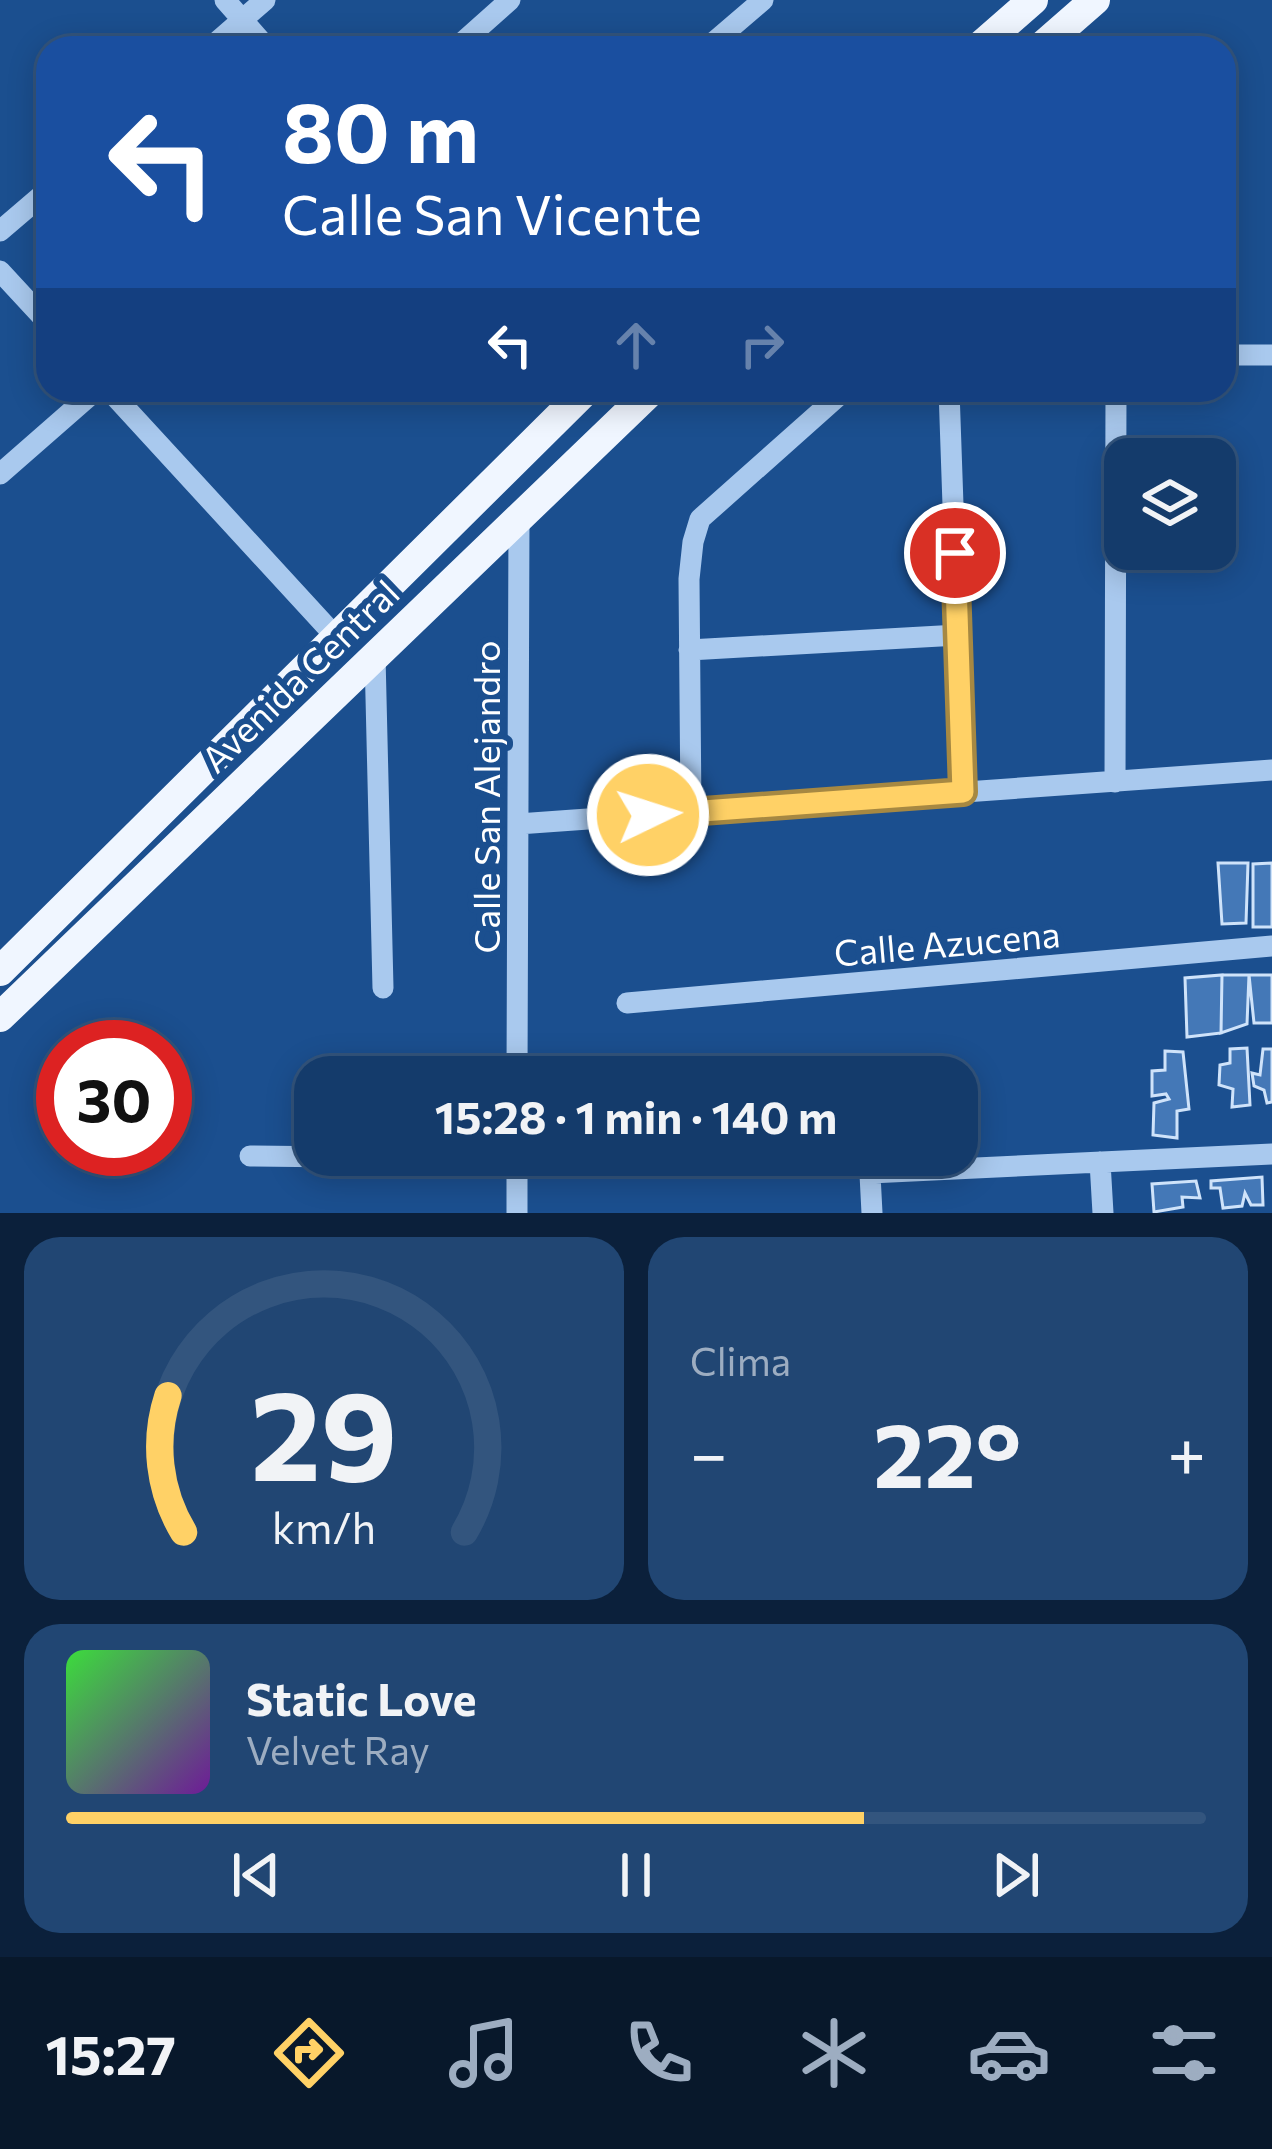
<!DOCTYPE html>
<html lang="es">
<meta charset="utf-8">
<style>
:root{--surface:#143b6b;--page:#214673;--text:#f1f3f6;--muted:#9dadc1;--line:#33557e;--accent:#ffd166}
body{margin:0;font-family:Commissioner,sans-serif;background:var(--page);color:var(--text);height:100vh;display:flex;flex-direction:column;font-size:45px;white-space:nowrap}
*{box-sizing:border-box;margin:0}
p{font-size:39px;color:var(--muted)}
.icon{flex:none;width:66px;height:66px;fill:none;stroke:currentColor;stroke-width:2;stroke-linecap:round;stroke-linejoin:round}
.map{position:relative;height:1213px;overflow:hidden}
.drawer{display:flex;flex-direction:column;gap:24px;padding:24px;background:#0b203b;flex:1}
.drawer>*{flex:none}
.guide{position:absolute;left:36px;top:36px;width:1200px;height:366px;border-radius:36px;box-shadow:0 6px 30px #0003,0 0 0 3px var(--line);background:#1a4fa0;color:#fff;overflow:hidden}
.controls{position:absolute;left:1104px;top:438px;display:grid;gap:24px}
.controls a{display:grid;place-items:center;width:132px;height:132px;border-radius:24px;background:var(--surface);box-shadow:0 6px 30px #0003,0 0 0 3px var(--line);font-size:60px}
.speed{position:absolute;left:36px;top:1020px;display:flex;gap:24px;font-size:60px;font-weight:700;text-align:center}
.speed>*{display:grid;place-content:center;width:156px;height:156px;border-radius:50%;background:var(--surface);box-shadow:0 6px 30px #0003,0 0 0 3px var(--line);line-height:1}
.speed .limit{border:18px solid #d22;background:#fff;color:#111}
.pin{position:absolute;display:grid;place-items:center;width:102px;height:102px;color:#fff;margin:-51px;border:6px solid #fff;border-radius:50%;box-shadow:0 3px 12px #0007}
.me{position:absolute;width:132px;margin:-66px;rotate:86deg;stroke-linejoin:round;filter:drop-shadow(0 0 9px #0008)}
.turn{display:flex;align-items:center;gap:42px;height:252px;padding:0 48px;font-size:54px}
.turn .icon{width:156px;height:156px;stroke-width:2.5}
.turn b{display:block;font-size:84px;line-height:102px}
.lanes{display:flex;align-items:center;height:114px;padding:0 48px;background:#0003;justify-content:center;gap:60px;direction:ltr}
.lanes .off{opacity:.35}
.big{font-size:90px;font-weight:700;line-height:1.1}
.drawer .widget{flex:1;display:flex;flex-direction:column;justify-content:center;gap:18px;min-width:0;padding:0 42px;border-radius:36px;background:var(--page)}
.drawer .dial{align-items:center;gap:0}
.dial svg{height:312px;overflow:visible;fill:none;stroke:var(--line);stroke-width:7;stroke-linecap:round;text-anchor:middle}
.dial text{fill:var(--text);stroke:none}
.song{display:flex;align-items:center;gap:36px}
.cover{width:144px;height:144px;border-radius:18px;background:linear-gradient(135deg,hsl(120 70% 55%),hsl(280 70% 35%))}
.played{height:12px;border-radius:6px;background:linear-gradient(90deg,var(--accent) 70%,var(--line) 70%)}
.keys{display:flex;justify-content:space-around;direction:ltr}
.heat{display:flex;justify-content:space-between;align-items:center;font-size:66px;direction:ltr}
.drawer .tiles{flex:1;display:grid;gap:24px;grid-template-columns:1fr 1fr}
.widget:last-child{grid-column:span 2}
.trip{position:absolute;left:294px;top:1056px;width:684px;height:120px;border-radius:36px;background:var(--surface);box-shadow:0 6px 30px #0003,0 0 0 3px var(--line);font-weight:700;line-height:120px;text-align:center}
.tabs{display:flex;height:192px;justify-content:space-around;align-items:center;background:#08182b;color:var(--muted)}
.tabs .icon{width:84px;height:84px}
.tabs .active{color:var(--accent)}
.tabs b{font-size:54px;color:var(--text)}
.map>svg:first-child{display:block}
.building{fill:#4478b7;stroke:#cfe3fa;stroke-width:3}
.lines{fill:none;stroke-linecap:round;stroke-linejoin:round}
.minor{stroke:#a9c9ee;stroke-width:21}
.major{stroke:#f0f6ff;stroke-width:30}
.route-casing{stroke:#a68842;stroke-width:30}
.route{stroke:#ffd166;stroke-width:21}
.labels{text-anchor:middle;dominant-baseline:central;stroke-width:12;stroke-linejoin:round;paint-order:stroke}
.street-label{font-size:36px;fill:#fff;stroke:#1b4f8f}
</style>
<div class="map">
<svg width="1272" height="1213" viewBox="0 0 1272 1213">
<rect width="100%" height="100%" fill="#1b4f8f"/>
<path class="building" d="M1218,863H1248L1246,923L1222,924Z
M1272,863V927H1253V864Z
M1222,975H1249L1247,1024L1221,1033Z
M1222,975L1221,1033L1187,1037L1185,978Z
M1249,975H1272V1023H1254Z
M1247,1048L1250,1105L1232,1107L1233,1089L1219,1085L1220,1065L1230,1063V1049Z
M1263,1049H1272V1102L1267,1103L1264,1090L1254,1086L1252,1073L1260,1075Z
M1165,1051L1183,1052L1189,1109L1177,1111V1138L1153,1135L1154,1103L1169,1099L1166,1094L1152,1096V1071L1165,1070Z
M1262,1177L1263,1205H1251L1245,1193L1242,1206L1223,1208L1220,1188H1211V1181Z
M1196,1181L1200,1198L1182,1197L1183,1207L1154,1212L1152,1184Z"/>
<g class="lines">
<path class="minor" d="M225,0L267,48
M210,48L265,0
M456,48L510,0
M707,48L763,0
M0,231L48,190
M0,271L48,323
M1224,355H1272
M109,390L336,637
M949,390L963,792
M0,474L96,390
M689,650L958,635
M375,656L383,988
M1115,782L1116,390
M691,812L689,579L693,542L700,519L845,390
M518,824L1272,770
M627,1003L1272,946
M517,1077L519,518
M869,1155L872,1213
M250,1156L517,1159
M1100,1162L1103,1213
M870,1173L1272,1154
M517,1213V1155"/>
<path class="major" d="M978,48L1033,0
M1040,48L1095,0
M0,971L586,390
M0,1017L652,390"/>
</g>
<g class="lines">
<g class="route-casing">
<path id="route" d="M648,815L963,792L955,553"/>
</g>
<use href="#route" class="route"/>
</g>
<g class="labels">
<g class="street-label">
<text transform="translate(299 675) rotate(-44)">Avenida Central</text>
<text transform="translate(485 797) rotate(-90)">Calle San Alejandro</text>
<text transform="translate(947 942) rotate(-5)">Calle Azucena</text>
</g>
</g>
</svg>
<div class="controls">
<a><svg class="icon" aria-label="layers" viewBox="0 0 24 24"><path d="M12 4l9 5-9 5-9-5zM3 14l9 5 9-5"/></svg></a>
</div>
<div class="speed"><div class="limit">30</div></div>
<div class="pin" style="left:955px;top:553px;background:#d93025"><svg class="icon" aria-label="arrive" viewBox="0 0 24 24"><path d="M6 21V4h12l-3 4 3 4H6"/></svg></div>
<svg class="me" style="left:648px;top:815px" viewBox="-20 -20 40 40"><circle r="17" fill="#ffd166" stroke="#fff" stroke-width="3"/><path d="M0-11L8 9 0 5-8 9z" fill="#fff"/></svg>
<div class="trip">15:28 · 1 min · 140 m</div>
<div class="guide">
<div class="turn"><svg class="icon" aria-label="left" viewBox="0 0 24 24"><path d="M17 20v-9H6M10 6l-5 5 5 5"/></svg><div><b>80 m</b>Calle San Vicente</div></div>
<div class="lanes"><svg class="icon" aria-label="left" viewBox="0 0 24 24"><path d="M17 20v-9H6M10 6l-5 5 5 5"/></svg><svg class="icon off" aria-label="ahead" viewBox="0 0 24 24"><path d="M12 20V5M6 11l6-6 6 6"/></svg><svg class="icon off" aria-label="right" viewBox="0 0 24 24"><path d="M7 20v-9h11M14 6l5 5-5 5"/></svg></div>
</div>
</div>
<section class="drawer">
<div class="tiles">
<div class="widget dial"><svg viewBox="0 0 100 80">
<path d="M14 69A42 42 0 1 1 86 69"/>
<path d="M14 69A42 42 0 0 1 10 34" stroke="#ffd166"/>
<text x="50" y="56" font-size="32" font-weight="700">29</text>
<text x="50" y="72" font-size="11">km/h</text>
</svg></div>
<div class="widget"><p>Clima</p>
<div class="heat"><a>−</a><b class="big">22°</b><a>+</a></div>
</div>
<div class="widget">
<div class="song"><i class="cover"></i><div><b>Static Love</b><p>Velvet Ray</p></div></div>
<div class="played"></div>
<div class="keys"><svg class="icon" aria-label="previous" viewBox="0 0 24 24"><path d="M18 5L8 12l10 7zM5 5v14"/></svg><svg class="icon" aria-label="pause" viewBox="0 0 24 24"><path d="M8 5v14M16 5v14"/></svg><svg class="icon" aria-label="next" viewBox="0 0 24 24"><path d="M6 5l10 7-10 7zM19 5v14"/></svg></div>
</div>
</div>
</section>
<nav class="tabs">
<b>15:27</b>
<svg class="icon active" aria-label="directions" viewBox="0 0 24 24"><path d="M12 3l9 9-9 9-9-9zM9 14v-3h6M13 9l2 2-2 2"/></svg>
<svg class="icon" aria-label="music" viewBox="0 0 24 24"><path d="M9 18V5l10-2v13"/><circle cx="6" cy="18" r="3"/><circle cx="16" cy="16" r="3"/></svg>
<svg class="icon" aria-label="phone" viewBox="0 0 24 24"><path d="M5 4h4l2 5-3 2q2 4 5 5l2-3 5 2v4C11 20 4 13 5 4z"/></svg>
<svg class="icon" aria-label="climate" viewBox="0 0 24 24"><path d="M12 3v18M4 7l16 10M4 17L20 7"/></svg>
<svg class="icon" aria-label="car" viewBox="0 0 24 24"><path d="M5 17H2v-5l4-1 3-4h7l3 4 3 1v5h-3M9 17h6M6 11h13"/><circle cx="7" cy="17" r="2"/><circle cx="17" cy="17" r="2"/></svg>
<svg class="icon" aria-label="filters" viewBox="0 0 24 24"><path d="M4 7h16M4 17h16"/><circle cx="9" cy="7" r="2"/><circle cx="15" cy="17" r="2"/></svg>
</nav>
